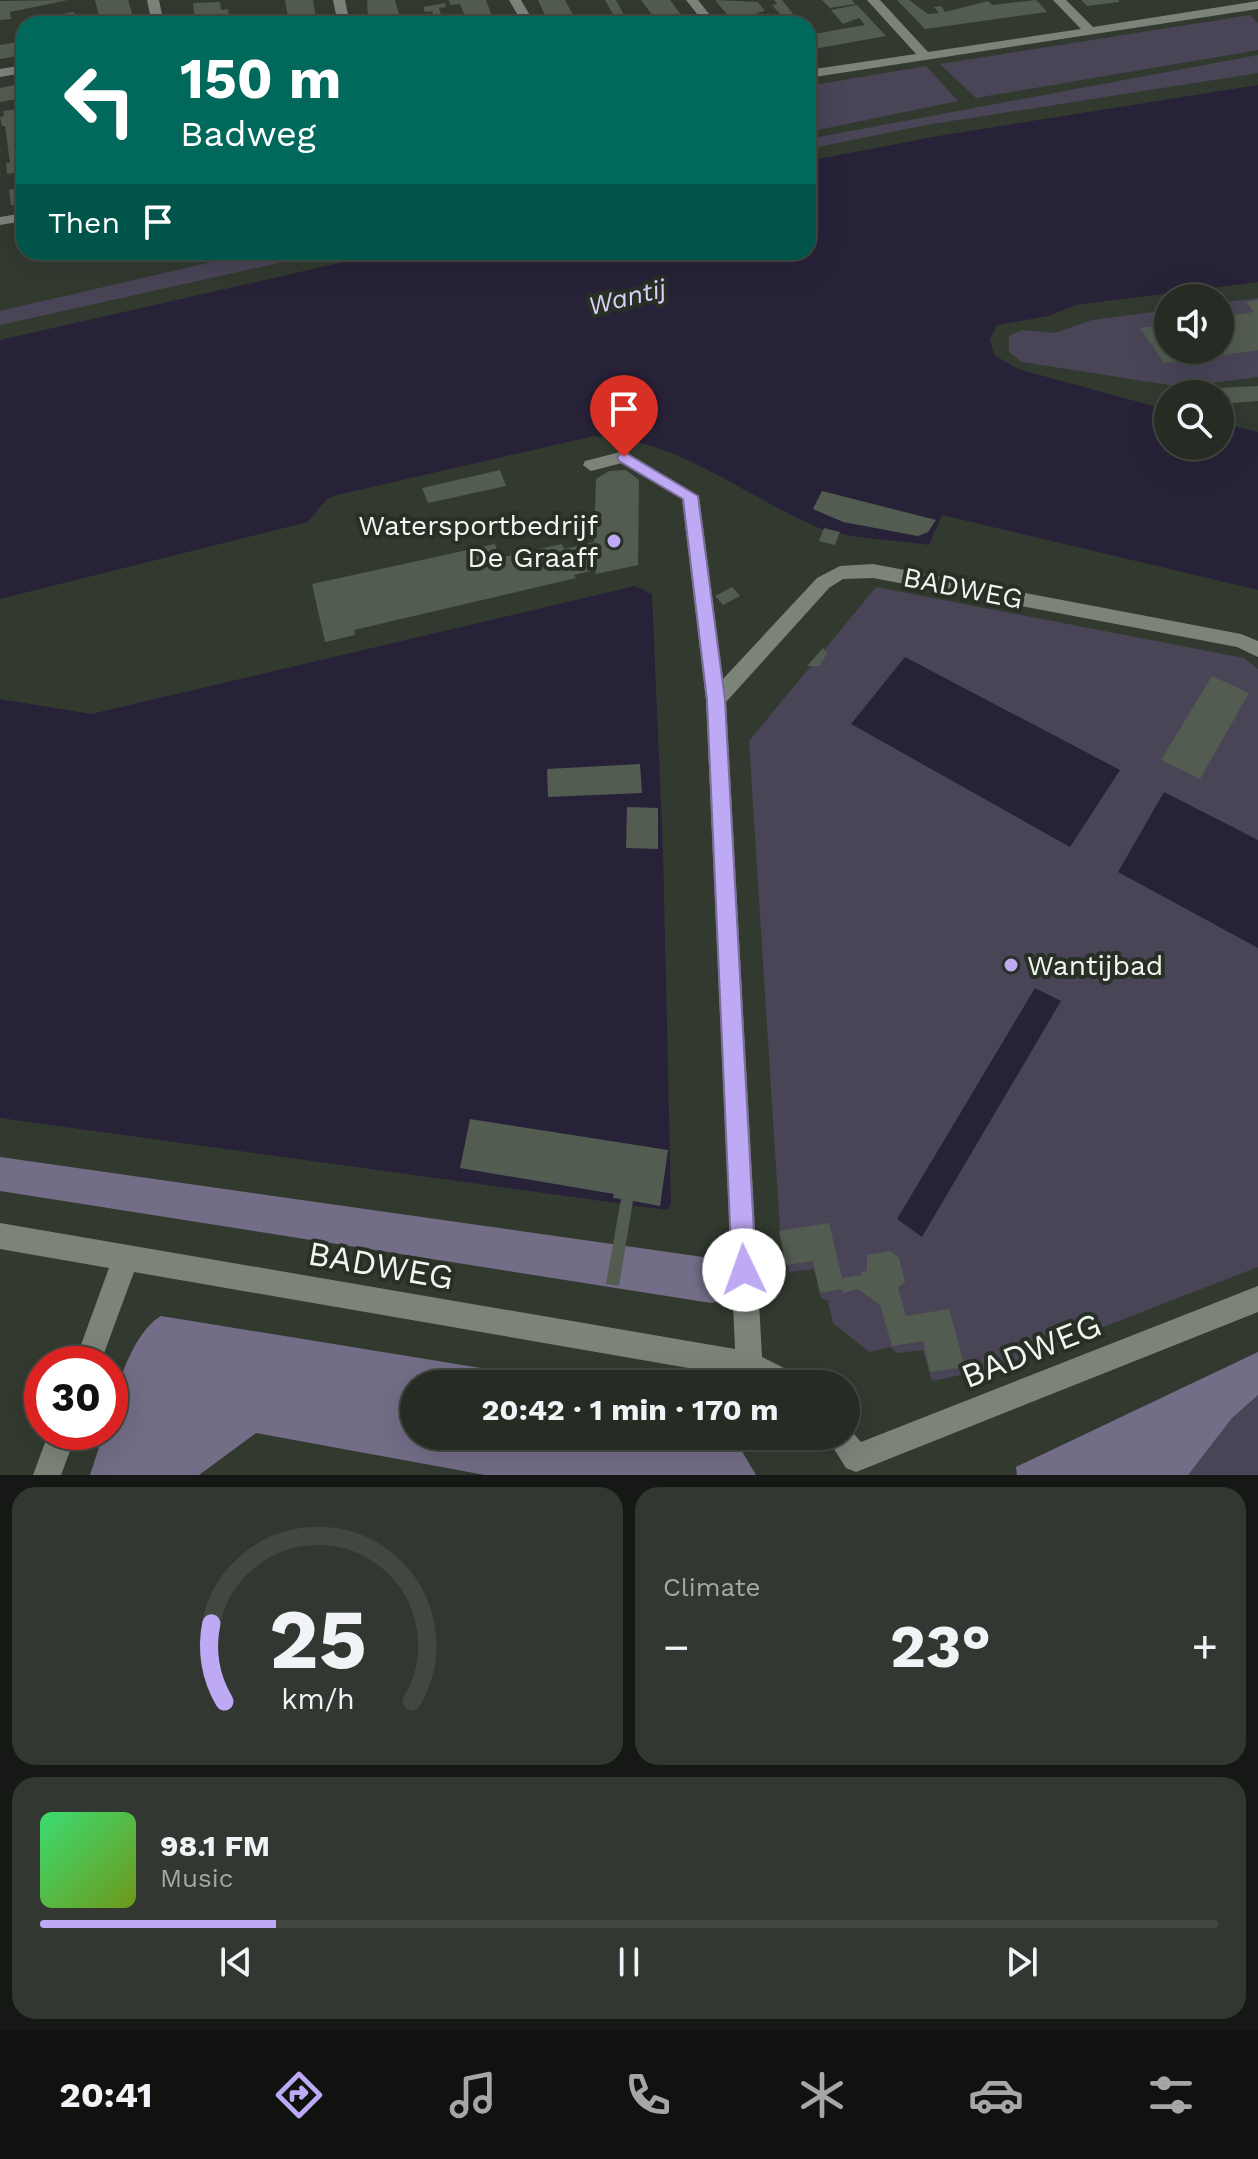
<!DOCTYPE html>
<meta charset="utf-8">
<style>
:root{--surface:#262c24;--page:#323831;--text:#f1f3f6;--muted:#a4a7a6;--line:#424841;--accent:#bea9f5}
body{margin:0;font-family:"Work Sans",sans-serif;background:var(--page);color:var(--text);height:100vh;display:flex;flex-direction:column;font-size:30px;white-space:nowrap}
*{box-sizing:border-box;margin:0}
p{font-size:26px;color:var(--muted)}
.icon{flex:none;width:44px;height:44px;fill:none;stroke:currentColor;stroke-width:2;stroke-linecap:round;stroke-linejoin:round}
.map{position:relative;height:1475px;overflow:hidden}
.drawer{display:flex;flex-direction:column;gap:12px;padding:12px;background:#151814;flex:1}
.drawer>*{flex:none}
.top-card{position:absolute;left:16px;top:16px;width:800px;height:244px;border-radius:24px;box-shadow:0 8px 32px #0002,0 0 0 2px var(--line);background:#00695c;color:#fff;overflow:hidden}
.fabs{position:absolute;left:1154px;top:284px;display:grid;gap:16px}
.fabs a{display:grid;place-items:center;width:80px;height:80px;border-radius:50%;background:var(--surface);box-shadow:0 8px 32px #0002,0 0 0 2px var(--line);font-size:40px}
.speed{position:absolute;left:24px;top:1346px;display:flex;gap:16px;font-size:40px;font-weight:700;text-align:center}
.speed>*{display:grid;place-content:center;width:104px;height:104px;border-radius:50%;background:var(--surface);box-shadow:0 8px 32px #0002,0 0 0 2px var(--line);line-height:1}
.speed .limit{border:12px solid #d22;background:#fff;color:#111}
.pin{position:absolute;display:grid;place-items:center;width:68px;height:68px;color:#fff;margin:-82px -34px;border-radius:50% 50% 50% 0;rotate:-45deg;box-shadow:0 0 8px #0007}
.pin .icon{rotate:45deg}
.me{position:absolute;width:88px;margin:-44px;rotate:357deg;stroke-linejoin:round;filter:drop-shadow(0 0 6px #0008)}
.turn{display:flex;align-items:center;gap:28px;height:168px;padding:0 32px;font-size:36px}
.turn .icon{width:104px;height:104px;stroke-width:2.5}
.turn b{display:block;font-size:56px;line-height:68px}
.then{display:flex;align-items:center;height:76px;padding:0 32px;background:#0003;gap:16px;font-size:30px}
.big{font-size:60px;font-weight:700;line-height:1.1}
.drawer .card{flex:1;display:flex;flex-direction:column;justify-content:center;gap:12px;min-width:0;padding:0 28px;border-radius:24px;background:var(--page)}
.drawer .dial{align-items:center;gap:0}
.dial svg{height:208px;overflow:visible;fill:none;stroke:var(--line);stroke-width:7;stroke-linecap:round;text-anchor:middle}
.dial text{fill:var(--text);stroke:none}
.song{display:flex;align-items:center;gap:24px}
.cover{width:96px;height:96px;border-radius:12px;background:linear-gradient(135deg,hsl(140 70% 55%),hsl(80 70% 35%))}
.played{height:8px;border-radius:4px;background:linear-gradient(90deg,var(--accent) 20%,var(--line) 20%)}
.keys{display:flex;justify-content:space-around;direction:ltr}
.heat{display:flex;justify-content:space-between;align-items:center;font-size:44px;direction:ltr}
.drawer .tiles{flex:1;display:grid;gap:12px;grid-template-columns:1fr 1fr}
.card:last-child{grid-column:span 2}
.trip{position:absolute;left:400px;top:1370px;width:460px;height:80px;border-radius:40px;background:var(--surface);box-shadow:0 8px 32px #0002,0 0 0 2px var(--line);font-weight:700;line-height:80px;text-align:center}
.menu{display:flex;height:128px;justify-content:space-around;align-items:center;background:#0f120e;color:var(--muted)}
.menu .icon{width:56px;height:56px}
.menu .selected{color:var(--accent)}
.menu b{font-size:36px;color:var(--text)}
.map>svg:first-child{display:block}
.green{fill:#494557}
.forest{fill:#736d87}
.water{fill:#282238}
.building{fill:#535c51}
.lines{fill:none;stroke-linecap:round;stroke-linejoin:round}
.minor{fill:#7c847a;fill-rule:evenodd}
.route{fill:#bea9f5;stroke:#7c6e9f;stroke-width:2}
.poi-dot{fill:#bea9f5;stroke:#283026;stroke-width:3}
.labels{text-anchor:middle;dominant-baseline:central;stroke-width:8;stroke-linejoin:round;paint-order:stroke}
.far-water-label{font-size:26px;font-style:italic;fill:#dbd0fa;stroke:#283026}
.poi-label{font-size:28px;fill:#f1f7f0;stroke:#283026;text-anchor:end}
.street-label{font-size:28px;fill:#f1f7f0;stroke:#283026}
.near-street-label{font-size:34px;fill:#f1f7f0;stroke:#283026}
</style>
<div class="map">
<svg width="1258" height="1475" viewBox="0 0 1258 1475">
<rect width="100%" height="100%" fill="#323a30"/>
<path class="green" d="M1250,15L1258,23V50L976,98L940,64Z
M1258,55V73L926,125L808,149V139Z
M926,66L958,101L808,132V86Z
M255,252H328L0,325V311Z
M1258,298V377L1182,387L1022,362L1009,352V336L1022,330L1055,333L1092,320L1168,310V350H1220V303Z
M876,587L1244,658L1258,669V1267L1000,1367L932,1381L923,1350L897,1353L890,1347L869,1352L833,1323L828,1301L821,1298L814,1269L789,1272L780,1230L749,741Z
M1258,1352V1475H1017L1016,1467Z"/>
<path class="forest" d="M0,1157L717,1259L718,1301L711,1303L0,1191Z
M161,1316L580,1384H414V1436H733L756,1475H485L256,1433L199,1475H90L104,1432H110C110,1399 132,1332 161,1316Z
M1258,1352V1395L1232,1418L1188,1475H1017L1016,1467Z"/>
<path class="water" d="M1258,85V282L1075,305L1049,316L997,325L990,339L994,355L1018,369L1168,410V446H1220V423L1258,432V590L942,515L929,545C897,540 848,539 819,528C743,496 680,439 594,436L337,495L326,500L308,522L0,599V340L388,252H808V161L938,136Z
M635,586L652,594L663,851L671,1203L667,1210L0,1118V699L91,714Z
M905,657L1120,770L1070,847L851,724Z
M1164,792L1258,840V948L1118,872Z
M1035,988L1061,1001L922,1237L897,1219Z"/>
<path class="building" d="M68,0L10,12L11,19L0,20V1Z
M95,0H128L135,24H118L116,17L100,19Z
M285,0H313L317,24H289Z
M367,0H395L401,21L411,20L412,24H373L368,21Z
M449,0H486L493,19L467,24L465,17L454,18L453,15L464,14L460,4L450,5Z
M538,0H565L578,24H549Z
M605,0H616L624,15L614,16Z
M641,0H670L688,24H659Z
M715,0L758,2L765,11L756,13L766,24H735Z
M774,0H782L794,15L786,17L779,13L772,5L777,4Z
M822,0H852L855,4L830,8Z
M897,0H909L928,14L939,13L934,7L941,6L945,12L988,1L992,5L1036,0L1047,12L925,29Z
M1081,0H1119V2L1087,6Z
M220,2L221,10L228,9L230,24H195L193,3Z
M445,3L446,7L439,8L444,23L436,24L432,11L425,12L423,7Z
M857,5L886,36L808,50V35L865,25L859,18L843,24L831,10Z
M74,12L76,16L32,23L31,19Z
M24,41V55L0,59V45Z
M24,83V98L0,102V88Z
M24,108V171L7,174L6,163H10L5,126H2L0,117L4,116L3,111Z
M24,187V205H11L9,190Z
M1258,300V350L1164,363L1140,328L1168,324V350H1220V317L1254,312L1246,302Z
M1258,386V401L1220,404V394H1192L1200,389Z
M500,470L506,486L428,503L422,488Z
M626,470L639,480L638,565L596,574L595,570L574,575L576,578L354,630L355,635L325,642L312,584L495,544L499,558L562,544L564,549L594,542L596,479L609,471Z
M822,491L936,520L928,532L918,536L843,522L813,509Z
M824,528L840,532L835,545L819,541Z
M732,587L740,596L723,605L715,596Z
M823,648L827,654L819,666H807Z
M1212,676L1249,693L1200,779L1161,760Z
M640,764L642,793L548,797L547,769Z
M627,807L658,808V849L626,848Z
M470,1119L668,1150L660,1206L633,1201L619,1286L606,1284L621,1199L613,1198L614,1194L460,1168Z
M829,1223L842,1278L862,1275L861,1272L867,1271V1255L890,1251L899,1258L905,1282L898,1288L906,1316L949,1309L965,1367L930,1372L923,1341L892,1346L880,1305L858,1289L843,1293L842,1289L820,1293L813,1261L786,1265L779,1231Z"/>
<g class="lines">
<path class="minor" d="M147,0H159L164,24H152Z
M333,0H345L350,24H338Z
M509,0H521L535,24H523Z
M686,0H698L717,24H705Z
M867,0H880L928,52L1081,29L1053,0H1066L1093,27L1258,1V9L808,78V70L916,54Z
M24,65V73L0,77V69Z
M24,213V221L0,225V217Z
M624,451L699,496L723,679L817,578L840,566L873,564L1241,634L1258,641V657L1237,647L873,578L843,579L829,588L726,702L762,1357L796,1374L800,1384H758L746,1378L134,1272L100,1364H74L109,1268L0,1249V1223L735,1349L706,700L682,499L622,463L591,471L583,465L585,461Z
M1258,1286V1312L856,1472L846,1468L826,1436H846V1425L861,1442Z
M49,1432H77L61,1475H33Z"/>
</g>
<path class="route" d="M624,452L698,496L725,700L756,1270L753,1278L744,1282L736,1278L732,1270L707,700L683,499L619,461L617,457Z"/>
<g class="poi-dot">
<circle cx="614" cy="541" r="8"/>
<circle cx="1011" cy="965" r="8"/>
</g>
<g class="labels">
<g class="far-water-label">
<text transform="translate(627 297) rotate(-14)">Wantij</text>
</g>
<g class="poi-label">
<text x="598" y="525">Watersportbedrijf<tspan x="598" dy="32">De Graaff</tspan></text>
<text x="1027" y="965" text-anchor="start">Wantijbad</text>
</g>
<g class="street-label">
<text transform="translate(963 588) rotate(11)">BADWEG</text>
</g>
<g class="near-street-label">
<text transform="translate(381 1265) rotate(10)">BADWEG</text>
<text transform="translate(1031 1350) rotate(-22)">BADWEG</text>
</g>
</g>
</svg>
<div class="fabs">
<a><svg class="icon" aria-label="sound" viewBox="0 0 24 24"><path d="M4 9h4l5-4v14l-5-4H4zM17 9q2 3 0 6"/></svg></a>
<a><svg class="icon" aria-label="search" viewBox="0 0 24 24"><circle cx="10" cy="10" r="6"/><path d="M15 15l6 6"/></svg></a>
</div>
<div class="speed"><div class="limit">30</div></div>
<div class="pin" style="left:624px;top:457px;background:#d93025"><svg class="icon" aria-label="arrive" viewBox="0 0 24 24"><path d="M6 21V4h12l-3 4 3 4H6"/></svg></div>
<svg class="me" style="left:744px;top:1270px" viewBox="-20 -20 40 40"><circle r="19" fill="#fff"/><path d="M0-13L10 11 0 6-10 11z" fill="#bea9f5"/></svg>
<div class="trip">20:42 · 1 min · 170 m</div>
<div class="top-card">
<div class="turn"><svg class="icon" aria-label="left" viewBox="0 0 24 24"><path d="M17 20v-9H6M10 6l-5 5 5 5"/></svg><div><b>150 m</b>Badweg</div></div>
<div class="then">Then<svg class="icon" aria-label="arrive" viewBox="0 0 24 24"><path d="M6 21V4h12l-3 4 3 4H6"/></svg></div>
</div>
</div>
<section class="drawer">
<div class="tiles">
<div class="card dial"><svg viewBox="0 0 100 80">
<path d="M14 69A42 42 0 1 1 86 69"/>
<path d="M14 69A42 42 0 0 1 9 39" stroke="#bea9f5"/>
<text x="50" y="56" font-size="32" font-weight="700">25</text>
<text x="50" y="72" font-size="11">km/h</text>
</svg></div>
<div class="card"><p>Climate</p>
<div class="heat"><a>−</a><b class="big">23°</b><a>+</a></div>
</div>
<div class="card">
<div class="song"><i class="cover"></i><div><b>98.1 FM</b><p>Music</p></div></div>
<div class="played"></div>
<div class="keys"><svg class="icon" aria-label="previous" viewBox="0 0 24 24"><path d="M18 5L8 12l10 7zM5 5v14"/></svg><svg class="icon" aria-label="pause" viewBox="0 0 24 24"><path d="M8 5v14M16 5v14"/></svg><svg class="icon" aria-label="next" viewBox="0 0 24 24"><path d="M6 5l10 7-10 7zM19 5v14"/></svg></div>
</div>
</div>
</section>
<nav class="menu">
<b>20:41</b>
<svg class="icon selected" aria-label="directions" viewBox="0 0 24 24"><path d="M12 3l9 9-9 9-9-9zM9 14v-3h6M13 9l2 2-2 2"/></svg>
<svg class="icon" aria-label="music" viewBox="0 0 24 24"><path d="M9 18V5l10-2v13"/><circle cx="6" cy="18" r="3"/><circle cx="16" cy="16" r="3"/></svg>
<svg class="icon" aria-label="phone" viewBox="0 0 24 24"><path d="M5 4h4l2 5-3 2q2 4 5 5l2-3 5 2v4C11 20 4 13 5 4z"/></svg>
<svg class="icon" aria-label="climate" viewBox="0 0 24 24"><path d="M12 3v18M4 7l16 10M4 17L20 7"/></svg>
<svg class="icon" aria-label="car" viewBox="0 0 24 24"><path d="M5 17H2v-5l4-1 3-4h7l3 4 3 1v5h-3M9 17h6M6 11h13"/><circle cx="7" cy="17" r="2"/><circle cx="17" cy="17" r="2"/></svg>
<svg class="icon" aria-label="filters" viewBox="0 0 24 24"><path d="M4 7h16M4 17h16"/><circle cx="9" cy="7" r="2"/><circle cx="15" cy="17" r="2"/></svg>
</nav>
